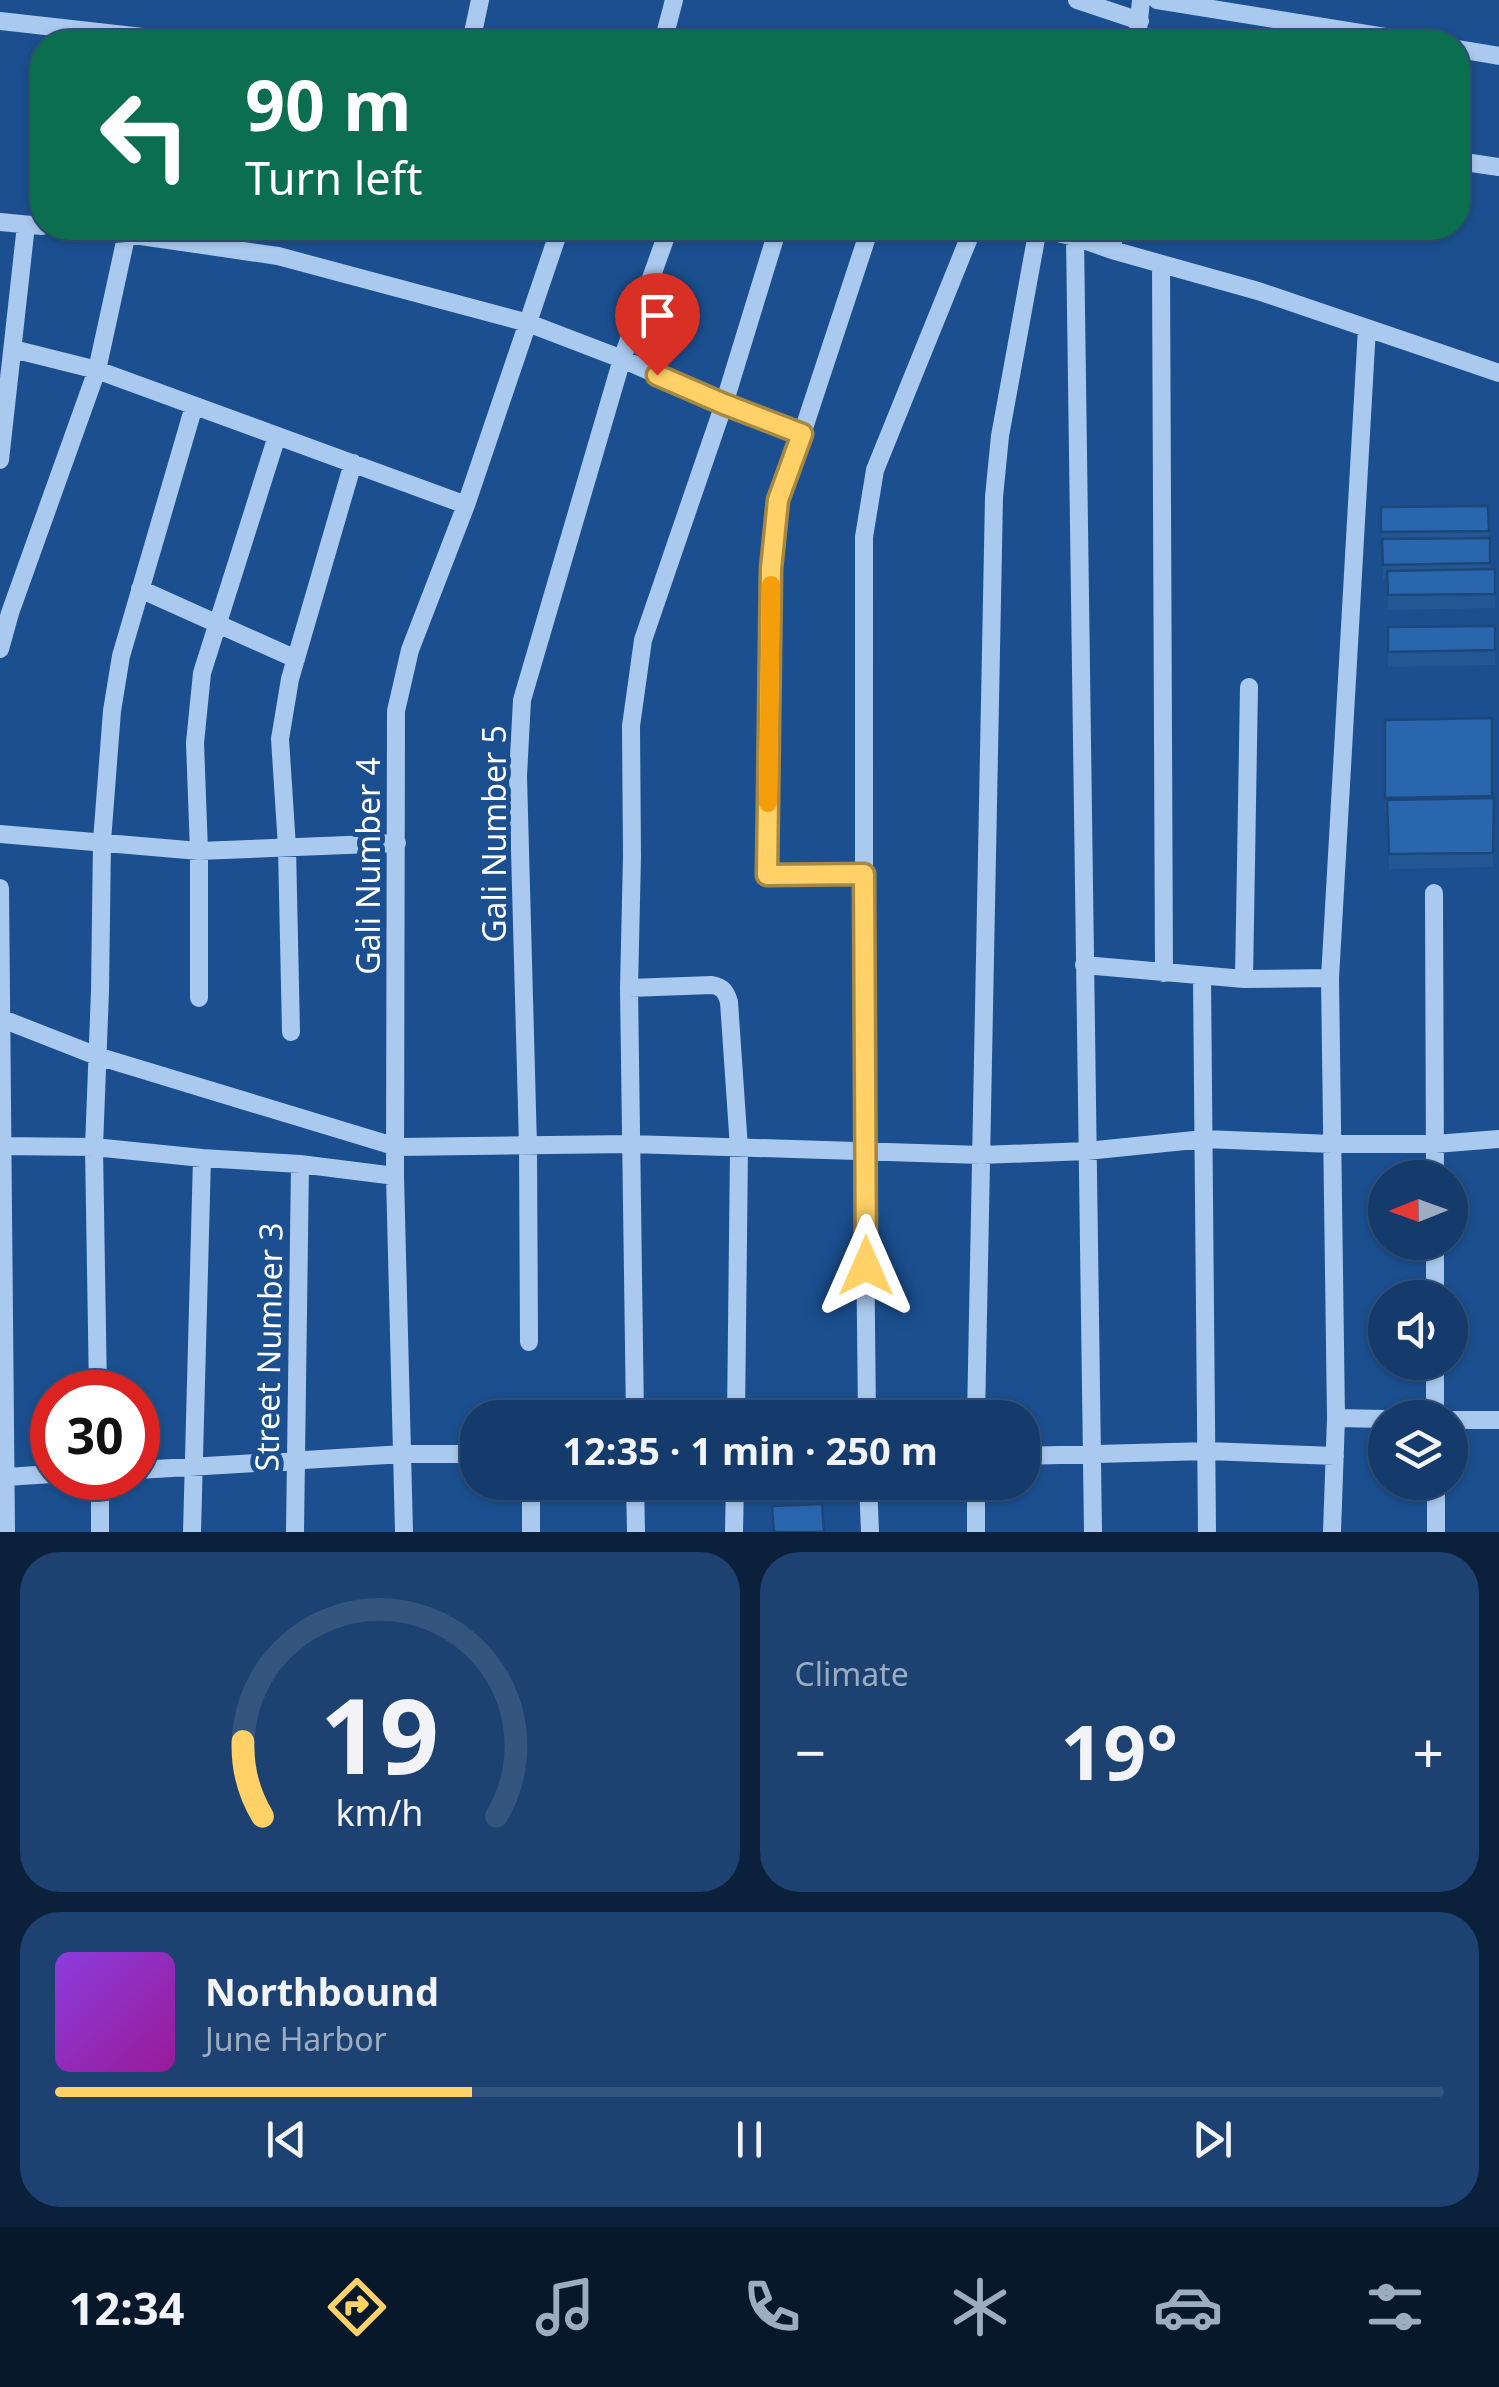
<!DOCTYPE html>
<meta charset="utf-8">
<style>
:root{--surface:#143b6b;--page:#1d4271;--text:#f1f3f6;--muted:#9dadc1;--line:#33557e;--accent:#ffd166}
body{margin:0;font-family:"Noto Sans",sans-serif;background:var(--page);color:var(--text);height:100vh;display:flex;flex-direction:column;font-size:38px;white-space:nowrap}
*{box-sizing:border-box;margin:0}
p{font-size:32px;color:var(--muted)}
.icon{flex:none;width:55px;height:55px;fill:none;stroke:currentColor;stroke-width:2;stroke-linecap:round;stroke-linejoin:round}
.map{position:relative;height:1532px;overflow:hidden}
.side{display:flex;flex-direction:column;gap:20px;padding:20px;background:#0b203b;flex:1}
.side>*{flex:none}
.guide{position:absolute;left:30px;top:30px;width:1440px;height:210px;border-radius:40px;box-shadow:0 2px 8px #0004,0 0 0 2px var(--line);background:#0b6e4f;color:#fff;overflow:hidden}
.needle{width:65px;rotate:269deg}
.buttons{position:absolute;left:1368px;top:1160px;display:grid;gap:20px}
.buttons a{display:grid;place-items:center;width:100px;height:100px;border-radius:50%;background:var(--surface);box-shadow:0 2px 8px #0004,0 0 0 2px var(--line);font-size:50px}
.speed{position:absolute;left:30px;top:1370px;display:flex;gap:20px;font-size:50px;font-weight:700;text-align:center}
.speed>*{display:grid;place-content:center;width:130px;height:130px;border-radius:50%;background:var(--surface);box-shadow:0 2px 8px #0004,0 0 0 2px var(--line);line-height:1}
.speed .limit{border:15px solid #d22;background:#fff;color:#111}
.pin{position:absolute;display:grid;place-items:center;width:85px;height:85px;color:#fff;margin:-102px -42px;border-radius:50% 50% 50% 0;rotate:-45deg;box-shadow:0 0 10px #0007}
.pin .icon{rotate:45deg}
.me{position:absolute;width:110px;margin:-55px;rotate:0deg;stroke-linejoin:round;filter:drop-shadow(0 0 8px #0008)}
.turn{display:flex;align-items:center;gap:35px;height:210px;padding:0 50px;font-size:45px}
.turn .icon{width:130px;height:130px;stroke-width:2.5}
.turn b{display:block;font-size:70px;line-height:85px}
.big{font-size:75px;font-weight:700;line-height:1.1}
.side .card{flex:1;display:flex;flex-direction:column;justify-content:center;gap:15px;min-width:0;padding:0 35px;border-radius:40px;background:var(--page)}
.side .dial{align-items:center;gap:0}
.dial svg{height:260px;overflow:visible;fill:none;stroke:var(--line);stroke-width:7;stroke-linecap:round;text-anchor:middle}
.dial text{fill:var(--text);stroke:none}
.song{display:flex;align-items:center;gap:30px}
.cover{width:120px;height:120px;border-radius:15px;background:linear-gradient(135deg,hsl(270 70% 55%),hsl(300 70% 35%))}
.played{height:10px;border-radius:5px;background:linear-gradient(90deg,var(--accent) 30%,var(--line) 30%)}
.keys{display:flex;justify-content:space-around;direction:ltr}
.heat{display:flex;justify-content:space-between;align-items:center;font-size:55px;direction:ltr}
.side .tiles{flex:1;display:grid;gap:20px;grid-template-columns:1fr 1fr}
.card:last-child{grid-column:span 2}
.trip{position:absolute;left:460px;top:1400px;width:580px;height:100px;border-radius:40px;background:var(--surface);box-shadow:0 2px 8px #0004,0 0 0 2px var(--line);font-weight:700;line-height:100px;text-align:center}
.menu{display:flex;height:160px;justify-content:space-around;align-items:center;background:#08182b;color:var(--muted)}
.menu .icon{width:70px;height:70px}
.menu .selected{color:var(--accent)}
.menu b{font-size:45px;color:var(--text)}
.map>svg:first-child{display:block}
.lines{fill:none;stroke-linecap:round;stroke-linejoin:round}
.minor{stroke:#a9c9ee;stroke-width:18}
.wall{fill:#245895}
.building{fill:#2a66ad;stroke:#1d4779;stroke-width:2.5}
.route-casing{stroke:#a68842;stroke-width:25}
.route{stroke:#ffd166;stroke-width:18}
.slow{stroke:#f59e0b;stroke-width:18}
.labels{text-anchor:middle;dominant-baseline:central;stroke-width:10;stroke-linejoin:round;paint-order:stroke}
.street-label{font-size:32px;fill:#fff;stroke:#1b4f8f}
</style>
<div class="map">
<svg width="1499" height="1532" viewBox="0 0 1499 1532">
<rect width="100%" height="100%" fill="#1b4f8f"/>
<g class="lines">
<path class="minor" d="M1077,0L1140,21
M1157,0L1416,42
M0,21L187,42
M471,42L480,0
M663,42L674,0
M1137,42L1141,0
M1458,49L1499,56
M1458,161L1499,167
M0,222L42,226
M57,228L127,234L278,256L528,323L622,359L724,404L802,434
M1036,228L1075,237L1112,250L1258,291L1499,373
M1075,237L1093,1532
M1112,250L1115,228
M1161,264L1164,973
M13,349L97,370L466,505
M0,460L26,225
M140,589L296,659
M0,649L10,613L97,370L128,228
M0,834L199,851L397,843
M864,874L767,875L771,569L778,500L802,434L870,228
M0,888L6,1532
M1434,893L1435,1178
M1084,965L1244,979L1330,978
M1202,976L1207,1532
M1244,979L1249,687
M629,988L712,985C723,987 726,992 729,1002L739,1148L736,1418
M199,998V851L195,743L202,673L277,436
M0,1018L97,1056L397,1147L631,1144L981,1155L1087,1151L1204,1139L1332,1144H1435L1499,1139
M291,1032L287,847L280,739L290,679L353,463
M0,1146L94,1147L202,1158L300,1164L395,1176
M1435,1298V1242
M529,1342L528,1146L518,776L522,700L622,359L669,228
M98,1392L94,1147L100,991L102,841L112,711L121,656L194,406
M635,1418L629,988L632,856L631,726L643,640L724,404L778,228
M867,1418L864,1134V537L875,470L973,228
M976,1418L994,497L1000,436L1038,228
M1336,1418L1385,1419
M1435,1418V1362
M1450,1420H1499
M1022,1456L1208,1451L1335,1456
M138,1470L404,1454H478
M6,1477L52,1474
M100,1478V1532
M531,1482V1532
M635,1482L636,1532
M868,1482L870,1532
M976,1482V1532
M1436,1482V1532
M192,1532L202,1158
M295,1532L300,1164
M404,1532L395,1176L396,711L410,650L466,505L560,228
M734,1532L735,1482
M1332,1532L1336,1418L1330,978L1367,328"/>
</g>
<path class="wall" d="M1488,506L1490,569H1495V608L1388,610V579H1383L1381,507Z
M1388,627L1495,650V665L1388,667Z
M1492,718L1493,867L1389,869L1387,812H1385V720Z"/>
<path class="building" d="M1488,506L1489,531L1381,532V507Z
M1490,538V563L1383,565L1382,539Z
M1495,569V594L1388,595L1387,571Z
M1495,626V650L1388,652V627Z
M1492,718V796L1385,798V720Z
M1494,798L1493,853L1389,854L1387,800Z
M822,1504L824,1532H774L772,1506Z"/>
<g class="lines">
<g class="route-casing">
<path id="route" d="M657,375L724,404L802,434L778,500L771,569L767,875L864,874L866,1266"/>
</g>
<use href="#route" class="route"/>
<path class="slow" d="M768,803L771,585"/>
</g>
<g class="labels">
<g class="street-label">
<text transform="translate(493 834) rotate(-90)">Gali Number 5</text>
<text transform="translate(367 866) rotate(-90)">Gali Number 4</text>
<text transform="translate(268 1347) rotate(-89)">Street Number 3</text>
</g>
</g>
</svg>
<div class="buttons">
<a><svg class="needle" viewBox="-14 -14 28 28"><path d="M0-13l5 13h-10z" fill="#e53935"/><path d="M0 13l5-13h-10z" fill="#9dadc1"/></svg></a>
<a><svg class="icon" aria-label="sound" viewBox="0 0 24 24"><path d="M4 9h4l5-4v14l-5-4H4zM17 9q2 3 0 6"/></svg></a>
<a><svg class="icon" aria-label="layers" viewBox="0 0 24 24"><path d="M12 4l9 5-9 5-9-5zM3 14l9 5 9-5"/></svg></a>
</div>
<div class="speed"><div class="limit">30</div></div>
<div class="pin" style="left:657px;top:375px;background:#d93025"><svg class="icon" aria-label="arrive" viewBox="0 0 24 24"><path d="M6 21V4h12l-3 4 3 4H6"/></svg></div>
<svg class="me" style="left:866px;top:1266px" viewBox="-20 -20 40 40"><path d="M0-17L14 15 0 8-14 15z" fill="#ffd166" stroke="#fff" stroke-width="4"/></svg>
<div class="trip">12:35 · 1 min · 250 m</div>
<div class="guide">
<div class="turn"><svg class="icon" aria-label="left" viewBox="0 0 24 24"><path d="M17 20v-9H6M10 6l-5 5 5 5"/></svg><div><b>90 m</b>Turn left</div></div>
</div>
</div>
<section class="side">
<div class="tiles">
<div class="card dial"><svg viewBox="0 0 100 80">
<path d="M14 69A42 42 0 1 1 86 69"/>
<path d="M14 69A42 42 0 0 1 8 46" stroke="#ffd166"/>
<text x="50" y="56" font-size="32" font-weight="700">19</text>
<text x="50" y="72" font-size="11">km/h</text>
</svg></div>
<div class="card"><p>Climate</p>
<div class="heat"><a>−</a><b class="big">19°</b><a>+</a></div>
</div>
<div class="card">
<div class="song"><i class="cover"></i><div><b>Northbound</b><p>June Harbor</p></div></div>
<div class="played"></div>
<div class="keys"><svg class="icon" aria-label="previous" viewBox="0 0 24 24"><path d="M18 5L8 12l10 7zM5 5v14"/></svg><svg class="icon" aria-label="pause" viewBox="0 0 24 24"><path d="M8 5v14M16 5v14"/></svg><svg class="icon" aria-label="next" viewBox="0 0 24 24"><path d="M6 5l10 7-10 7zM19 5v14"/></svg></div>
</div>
</div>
</section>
<nav class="menu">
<b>12:34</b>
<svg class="icon selected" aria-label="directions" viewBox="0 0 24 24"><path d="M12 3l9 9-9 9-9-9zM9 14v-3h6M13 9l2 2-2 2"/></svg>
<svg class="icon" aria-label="music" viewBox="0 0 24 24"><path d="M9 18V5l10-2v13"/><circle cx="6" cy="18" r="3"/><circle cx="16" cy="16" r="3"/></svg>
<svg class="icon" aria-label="phone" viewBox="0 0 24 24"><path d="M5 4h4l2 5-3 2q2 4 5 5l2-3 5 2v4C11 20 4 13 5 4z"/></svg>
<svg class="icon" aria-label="climate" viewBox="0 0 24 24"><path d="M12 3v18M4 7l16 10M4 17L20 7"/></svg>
<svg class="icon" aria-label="car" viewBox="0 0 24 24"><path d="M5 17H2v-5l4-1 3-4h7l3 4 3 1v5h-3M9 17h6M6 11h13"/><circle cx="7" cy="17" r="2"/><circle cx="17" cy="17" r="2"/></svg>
<svg class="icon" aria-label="filters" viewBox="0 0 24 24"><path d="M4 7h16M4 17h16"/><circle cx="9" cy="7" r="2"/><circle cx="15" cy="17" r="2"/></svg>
</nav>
